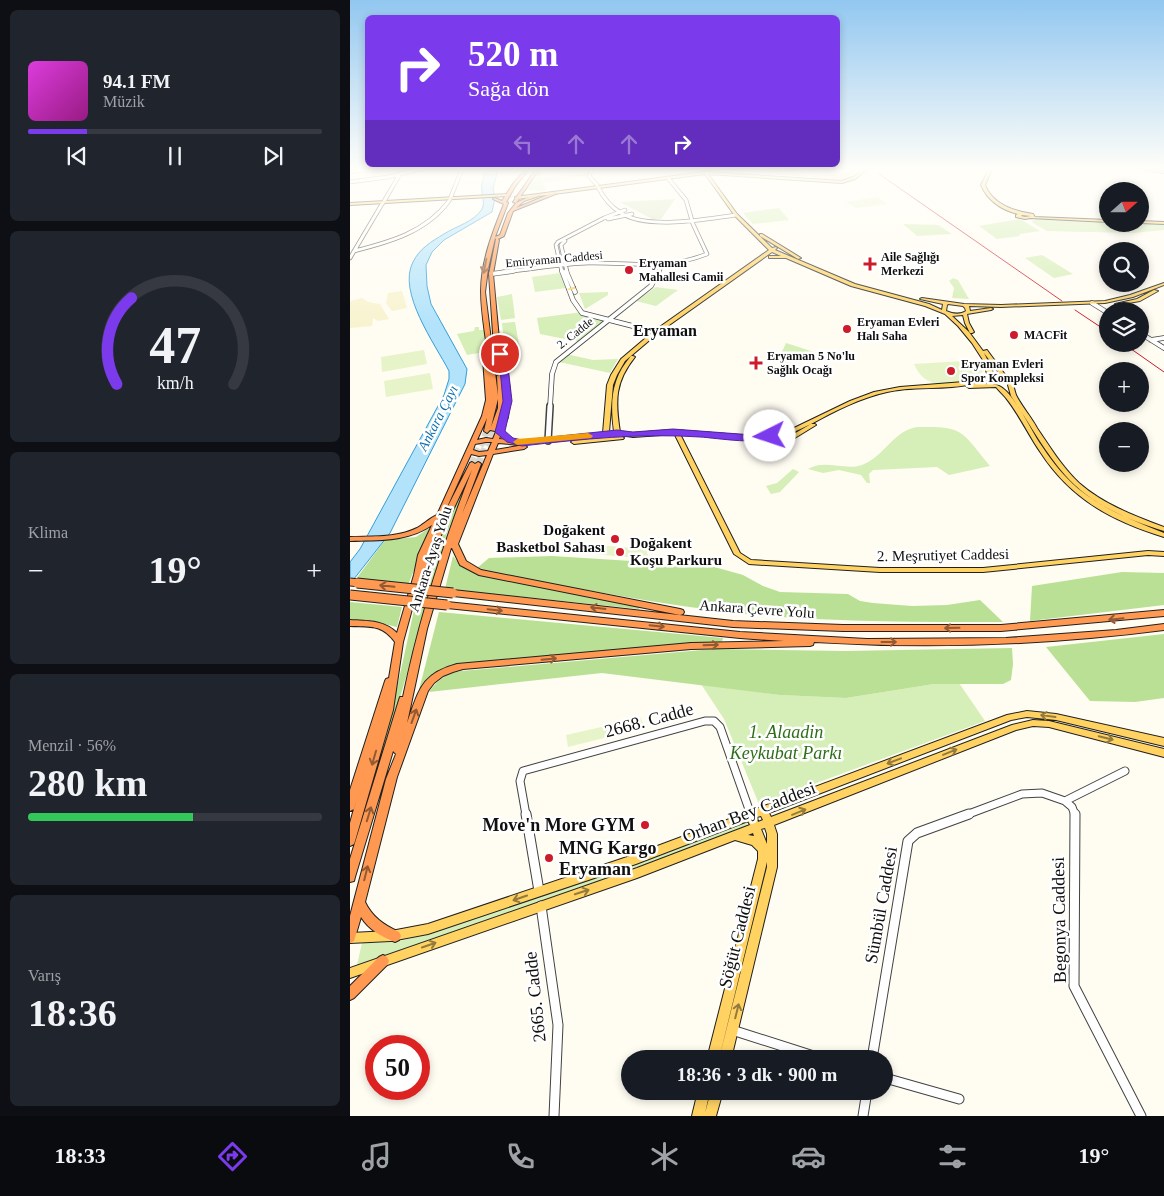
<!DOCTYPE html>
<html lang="tr">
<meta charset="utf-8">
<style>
:root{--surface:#171b24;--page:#20242c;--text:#f1f3f6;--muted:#9ea1a6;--line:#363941;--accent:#7c3aed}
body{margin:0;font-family:Georgia,serif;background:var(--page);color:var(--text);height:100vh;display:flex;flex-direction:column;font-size:19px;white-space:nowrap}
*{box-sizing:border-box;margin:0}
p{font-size:16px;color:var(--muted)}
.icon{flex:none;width:28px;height:28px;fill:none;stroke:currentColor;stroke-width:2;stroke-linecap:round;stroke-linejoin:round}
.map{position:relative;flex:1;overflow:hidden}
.details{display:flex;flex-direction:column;gap:10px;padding:10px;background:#0d0f14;width:350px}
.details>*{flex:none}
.top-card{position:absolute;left:15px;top:15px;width:475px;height:152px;border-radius:8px;box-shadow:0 2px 8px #0003;background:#7c3aed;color:#fff;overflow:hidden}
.needle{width:32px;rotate:69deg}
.buttons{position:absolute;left:749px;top:182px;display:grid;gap:10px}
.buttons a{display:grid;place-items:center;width:50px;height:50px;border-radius:50%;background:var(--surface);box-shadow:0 2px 8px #0003;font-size:25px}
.speed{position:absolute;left:15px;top:1035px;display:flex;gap:10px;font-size:25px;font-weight:700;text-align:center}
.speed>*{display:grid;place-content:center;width:65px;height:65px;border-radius:50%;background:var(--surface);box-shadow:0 2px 8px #0003;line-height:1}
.speed .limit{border:8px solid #d22;background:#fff;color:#111}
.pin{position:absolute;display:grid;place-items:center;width:42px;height:42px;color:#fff;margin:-21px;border:2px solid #fff;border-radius:50%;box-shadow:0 1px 5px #0007}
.me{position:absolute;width:55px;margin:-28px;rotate:266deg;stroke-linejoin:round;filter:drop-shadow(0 0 4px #0008)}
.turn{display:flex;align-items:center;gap:18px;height:105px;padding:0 20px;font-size:22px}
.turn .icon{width:65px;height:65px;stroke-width:2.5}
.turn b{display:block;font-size:35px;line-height:42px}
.lanes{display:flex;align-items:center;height:48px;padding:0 20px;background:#0003;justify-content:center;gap:25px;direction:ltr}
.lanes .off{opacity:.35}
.big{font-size:38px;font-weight:800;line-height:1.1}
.details .tile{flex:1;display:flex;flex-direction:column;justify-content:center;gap:8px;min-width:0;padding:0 18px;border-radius:8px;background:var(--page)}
.details .dial{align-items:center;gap:0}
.dial svg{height:130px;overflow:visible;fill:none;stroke:var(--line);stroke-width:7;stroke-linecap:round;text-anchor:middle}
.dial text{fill:var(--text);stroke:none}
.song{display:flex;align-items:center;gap:15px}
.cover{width:60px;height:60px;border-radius:8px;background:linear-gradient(135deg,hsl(300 70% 55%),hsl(310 70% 35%))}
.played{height:5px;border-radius:2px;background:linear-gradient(90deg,var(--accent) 20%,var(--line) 20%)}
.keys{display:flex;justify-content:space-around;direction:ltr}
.heat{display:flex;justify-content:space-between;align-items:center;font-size:28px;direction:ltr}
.charge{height:8px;border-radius:4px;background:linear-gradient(90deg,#34c759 56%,var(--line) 0)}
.trip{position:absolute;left:271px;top:1050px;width:272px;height:50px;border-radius:25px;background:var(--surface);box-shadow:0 2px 8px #0003;font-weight:800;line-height:50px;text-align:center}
.tab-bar{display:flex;height:80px;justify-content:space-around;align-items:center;background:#090b0e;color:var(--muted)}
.tab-bar .icon{width:35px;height:35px}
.tab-bar .on{color:var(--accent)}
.tab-bar b{font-size:22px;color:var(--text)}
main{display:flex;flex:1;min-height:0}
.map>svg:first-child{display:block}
.farmland{fill:#f8f3cf}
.green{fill:#d6eeb7}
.forest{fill:#bae095}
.cemetery{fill:#dae4c0}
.pitch{fill:#e7f4ca}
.water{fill:#b2e3fb;stroke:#329dd9}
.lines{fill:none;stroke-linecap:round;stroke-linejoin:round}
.highway-tunnel-far1{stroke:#dbd8d0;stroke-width:4;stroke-dasharray:4 2;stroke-linecap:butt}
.highway-tunnel{stroke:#dbd8d0;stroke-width:7;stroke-dasharray:7 3;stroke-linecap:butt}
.minor-far4-casing{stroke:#424242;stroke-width:4.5}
.minor-far3-casing{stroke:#424242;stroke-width:5.5}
.minor-far2-casing{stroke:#424242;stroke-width:8}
.minor-far1-casing{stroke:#424242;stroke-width:9}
.minor-casing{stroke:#424242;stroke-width:11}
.major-casing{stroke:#202020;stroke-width:2}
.highway-casing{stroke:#202020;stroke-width:2}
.minor-far4{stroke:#fff;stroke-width:3}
.minor-far3{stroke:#fff;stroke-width:4}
.minor-far2{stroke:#fff;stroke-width:5}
.minor-far1{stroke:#fff;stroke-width:7}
.minor{stroke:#fff;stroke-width:9}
.major{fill:#ffd262;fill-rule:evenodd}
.highway{fill:#ff9850;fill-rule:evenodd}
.rail{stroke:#cc1b2b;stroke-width:1}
.highway-bridge-far1-casing{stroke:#202020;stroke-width:9;stroke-linecap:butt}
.highway-bridge-casing{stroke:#202020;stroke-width:11;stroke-linecap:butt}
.highway-bridge-far1{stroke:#ff9850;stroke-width:7}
.highway-bridge{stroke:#ff9850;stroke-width:9}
.oneway{stroke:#935a33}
.oneway2{stroke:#937a3d}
.route{fill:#7c3aed;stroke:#51269a}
.slow{fill:#f59e0b}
.poi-dot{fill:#cc1b2b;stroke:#fff;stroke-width:2}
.labels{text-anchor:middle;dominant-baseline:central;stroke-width:5;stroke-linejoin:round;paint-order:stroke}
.far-poi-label{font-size:12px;font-weight:bold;fill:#0f0f0f;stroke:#fff;text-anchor:start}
.far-street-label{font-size:12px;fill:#0f0f0f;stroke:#fff}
.far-water-label{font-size:14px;font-style:italic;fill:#0d6ead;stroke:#fff}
.poi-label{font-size:15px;font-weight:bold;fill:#0f0f0f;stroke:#fff;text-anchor:end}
.street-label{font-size:15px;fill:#0f0f0f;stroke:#fff}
.far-district-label{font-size:16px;font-weight:bold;fill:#0f0f0f;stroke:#fff}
.near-street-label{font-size:18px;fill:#0f0f0f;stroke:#fff}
.near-park-label{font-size:18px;font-style:italic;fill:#2e6e19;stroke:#fff}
.near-poi-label{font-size:18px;font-weight:bold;fill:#0f0f0f;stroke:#fff;text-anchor:end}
</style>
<main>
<section class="details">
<div class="tile">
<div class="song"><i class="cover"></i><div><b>94.1 FM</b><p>Müzik</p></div></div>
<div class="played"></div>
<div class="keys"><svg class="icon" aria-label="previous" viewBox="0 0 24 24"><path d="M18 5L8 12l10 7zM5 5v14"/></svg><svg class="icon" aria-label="pause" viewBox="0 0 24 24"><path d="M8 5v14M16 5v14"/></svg><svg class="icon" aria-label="next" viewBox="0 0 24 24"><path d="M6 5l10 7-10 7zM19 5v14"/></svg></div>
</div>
<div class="tile dial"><svg viewBox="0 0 100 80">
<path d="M14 69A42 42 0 1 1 86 69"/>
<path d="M14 69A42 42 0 0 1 23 16" stroke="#7c3aed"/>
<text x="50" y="56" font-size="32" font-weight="700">47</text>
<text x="50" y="72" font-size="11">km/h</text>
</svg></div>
<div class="tile"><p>Klima</p>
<div class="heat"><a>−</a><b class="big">19°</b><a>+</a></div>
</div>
<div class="tile"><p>Menzil · 56%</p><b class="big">280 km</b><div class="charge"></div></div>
<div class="tile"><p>Varış</p><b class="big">18:36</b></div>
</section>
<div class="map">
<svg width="814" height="1116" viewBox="0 0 814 1116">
<rect width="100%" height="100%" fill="#fffcf2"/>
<path class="farmland" d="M52,291L57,308L42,311L36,303L38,293Z
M12,298L18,302L30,304L39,319L28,321L23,318L22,326L0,328V301Z"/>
<path class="green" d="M188,169H197L191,175L192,178L238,173L237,177L193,182L196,191L177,190L175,188Z
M368,169C381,167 391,172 404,172C417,172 430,169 444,169L445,173L458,177L504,171L505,170L504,169H508L495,179L488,180Z
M429,208L439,220L403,224L393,213Z
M670,219L690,231L670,234L669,236L647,239L629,226Z
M687,219L757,222L758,224L808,223L814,225V230L783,233L697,231L683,223L682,221Z
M553,224L588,225L602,234L567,236Z
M692,255L723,274L704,278L675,258Z
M210,273L216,288L185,292L182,277Z
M603,278L608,280L619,299L602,298L604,288L599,281Z
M306,287L328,290L306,306L286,301Z
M258,292V295L235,309L229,293Z
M162,294L165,318L151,320L147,297Z
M232,312L257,320L230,342L190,334L187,318Z
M165,322L170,350L155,351L152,323Z
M125,327H129V330H134V352L117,355L107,334L124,331Z
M436,343L470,354L458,361L445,357L435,361L447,365L457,362L444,366L424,359L431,354Z
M216,354L243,360L268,359L260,373L209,362Z
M567,427C615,426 611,431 640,466L599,475L587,467L523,470L519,474L520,483H517L511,475L489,470L473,473L458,469C476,459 494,471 512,465C534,457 543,431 567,427Z
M443,469L449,472L430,492L421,494L416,486L427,483Z
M609,683L635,721L409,804L374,719L351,684L430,695L496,698L584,684Z
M395,822L397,823V826L296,864L7,965L12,943L45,942L80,934L296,861Z"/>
<path class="forest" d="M125,463H127L97,533L0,873V864L38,729L68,592L80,558Z
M82,526L58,585L6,579L35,540L66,537Z
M103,556L111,566L123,572L290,606L289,609L95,589Z
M202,556L361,566L393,575L413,586L430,592L498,594L510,601L523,603L562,606L597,605L630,600L653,622C567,622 481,622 396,614C305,604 215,586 126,569L139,558Z
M772,572L814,573V605L680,621L682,586Z
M0,602L52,607L47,627L25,622L0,621Z
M89,612L373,638L372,642L101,665L91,670L69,690Z
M814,634V698L785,702L740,701L696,647Z
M662,648L663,664L661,680L653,684H584L496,698L430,695L252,673L79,692C88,679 96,674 111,671L364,649L495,651Z"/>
<path class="cemetery" d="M325,199L311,219H302L270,202Z"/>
<path class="pitch" d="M527,197L537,204L506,208L496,202Z
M74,350L77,364L32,372L31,357Z
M630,360L635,370C622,380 594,389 579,381C572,378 567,371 564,364Z
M80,373L83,389L36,397L34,381Z
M246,545L296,549L299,559L243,554Z
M291,718L294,728L218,747L216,735Z"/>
<path class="water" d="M137,169H148L143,189L145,198L142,212L94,240L82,252L76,265L77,286L81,304L117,369L115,384L40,533L0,584V562L10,549L94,395L99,379V371C85,344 47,292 63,262C69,249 82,241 94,234C106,226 124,222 132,209C136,202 130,191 132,183C133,178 135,173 137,169Z"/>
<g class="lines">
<path class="highway-tunnel-far1" d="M156,203L163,192"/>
<path class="highway-tunnel" d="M122,464L137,431
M128,464L143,430"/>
<g class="minor-far4-casing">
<path id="minor-far4" d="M242,169L239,176L247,185
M0,172L18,169
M0,182L38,177L71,169
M248,187C253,197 261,207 271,213C298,230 355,219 386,215
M100,199L112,169
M33,203L50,174
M258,219L282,214
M215,241L211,245L217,272
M4,251C40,242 76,232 99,201
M0,258L32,204
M153,272C182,269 210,264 238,263C283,262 313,271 357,254L343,224L336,200L318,178
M212,272L206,245L208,242L254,218L275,210
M308,272L312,266"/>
</g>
<g class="minor-far3-casing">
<path id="minor-far3" d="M212,271L223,300L232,313L306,332
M216,271L225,292
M141,274L163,271
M742,303L758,313
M790,333L814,348
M801,340L814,338
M200,407L202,374L206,362L301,286L309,271"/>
</g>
<g class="minor-far2-casing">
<path id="minor-far2" d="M198,441L200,406"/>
</g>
<g class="minor-far1-casing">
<path id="minor-far1" d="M715,801L722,807L725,815
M176,815L170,781L173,771L355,721H364L370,727L401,815
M616,815L672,794L692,793L715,801L775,771"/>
</g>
<g class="minor-casing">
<path id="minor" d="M176,814L189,891
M725,814L724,986L791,1116
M191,906L208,1025L204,1116
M382,1030L473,1059
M522,1059L558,841L567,833L619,814
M535,1078L609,1099
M513,1116L517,1091"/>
</g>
<g class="major-casing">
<path id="major" d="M514,169H517L505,179L492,183L358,174L387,214L422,248L426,247L427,248L425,250L505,284L579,304L592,310L593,304L570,299L572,298L614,304L651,305L755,301L780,295L814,283V285L783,297L755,303L651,307L619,306L620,311L641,308L643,309L641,310L617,314L619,323L624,332L622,333H620L615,323L613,315L602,316L619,332L633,351L637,350L656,376L678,377V379L663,384C664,388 665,392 666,395C670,404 682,418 687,428C700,447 712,467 729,483C753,504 784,516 814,527V531C778,520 740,504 715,475C694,451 679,422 661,396L658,385L660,382L668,379L652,377L634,353L642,369L643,376L639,377V379L619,384C628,384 642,382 649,386C663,392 680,428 689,442C699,457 710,472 723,484C749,508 782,520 814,533V537C762,521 721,499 691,453C679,436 669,414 656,398C653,394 649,391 646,387L619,388L616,386L618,385C591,390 563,386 537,392C510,398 485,411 461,424H465L466,425L435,444L434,446L416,447L411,441L413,439L403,440L330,434L390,553L401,560L530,568H633L798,551L814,552V556L798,555L633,572H530L399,564L384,554L325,435L326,434L283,437L270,435L274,438L273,439L224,444L221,442L224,440L252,438V436L170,444V442L172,441L253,433L257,385L261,375L271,359L304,331L419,250L385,216L355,174L166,199L165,197L354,172L355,171L357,172L492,181L503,177ZM422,252L431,256H419V258H436L501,286L575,306L595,314L608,326L622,343L633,360L638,377L614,382L550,387L524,392L500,401L444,428L418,435L403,436L323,430L283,433L270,432C265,400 265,382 285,357L283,356H281C261,379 260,402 264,432H259L263,385L267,375L275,361L308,333ZM598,304L613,306L615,308L616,311C610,315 603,314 596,311L597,305ZM461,424L435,439L434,438L429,435L444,432ZM265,435V437H258V436ZM423,437L429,440V443L420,444L417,441Z
M639,169H642L635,185C643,205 664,211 683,214L685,217L758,220V222L680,218L675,219L666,217V215L668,214C652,210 638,201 631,185ZM672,215L681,216L675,217L671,216Z
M789,169H795L814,171V173Z
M158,194L157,196L0,205V203Z
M790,221L814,222V224L790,223Z
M410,234H412L451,258L448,259L410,236Z
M223,287H225V289L219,290L217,289Z
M804,290L808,291L790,301L767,305L765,304L787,299Z
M677,711L706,714L814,738V746L706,720L677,717L661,720L419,813L421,817L662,725L683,720L699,721L814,749V757L699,727L683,726L666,730L424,825L427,834V867L381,1059H369L417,867V862L369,1059H357L408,859V851L402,845L385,840L287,878L0,978V968L287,868L400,825L398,821L286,864L78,934L41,941L0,943V933L41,931L78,924L286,854L657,715ZM411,816L413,820L408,822L407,817ZM415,828L417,834V849V844L411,829ZM403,833L404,836L398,835Z
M348,1091H360L355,1113L361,1091H373L366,1116H342Z"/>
</g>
<g class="highway-casing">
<path id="highway" d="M176,169H179L166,185L156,202L158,203L145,237L150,235L158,213L166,203L163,202L186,169H189L166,203L179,197L190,194L192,195L174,201L166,208L205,192L208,193L163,211L154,236L148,239L149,240L143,274L150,350L156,364L160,391L158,417L149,439L170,441L173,443L170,445L148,443L145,450L174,445L177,447L174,449L143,454L108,544L116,561L131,570L330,609L333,610L334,612L333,614L330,615L129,575L110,565L102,548H101L77,629L57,723C69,691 70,674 107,664L341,643L434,641L390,638L97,608L94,607L93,605L94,603L97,602L390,632L517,639L656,638L766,630L814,624V630C698,645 581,649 464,642L463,645L460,646L341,649L113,669L103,672L93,676L84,683L78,691L47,777L15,902C22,917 34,925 49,932L51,936L49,940L45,942C31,936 19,930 11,917L4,941L0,943V916L36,779L46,754L43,751L5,877L4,881L0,882V859L49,700L50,697H53C69,619 93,544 122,470L76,567L73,569L53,642L43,710L5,841L4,844L0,846V823L7,798L4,809L0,811V790L35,681L36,679L39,678L45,642C32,624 20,627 0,626V620C18,621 34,620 47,633L64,575L68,555L82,525C58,542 28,540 0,541V537C22,536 47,538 67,528C74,524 80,518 87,515L132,416L136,400L133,359L137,350C135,331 131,311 131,291C131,261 143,231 154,204L143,199L145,198L152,201L163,184ZM145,238L146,239L139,274L144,348C146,353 149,357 150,363C154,375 155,389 154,403L153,376L150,374L147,376L148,396L135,292L138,269ZM148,399V408L141,427ZM153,411L152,417L143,439L136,438L127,440L137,418L134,431L137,433L140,430L145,431ZM136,442H142L138,451L129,452L123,450L125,444ZM121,454L129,456L137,455L112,514L131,464L130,463L128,462L125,464L122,462L120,463L93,516Z
M103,590L383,621L493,625H651L814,610V616L651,631H493L383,627L103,596L99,593Z
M33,955L37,957L39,961L37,965L4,998L0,1000V986L29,957Z"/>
</g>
<use href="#minor-far4" class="minor-far4"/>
<use href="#minor-far3" class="minor-far3"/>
<use href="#minor-far2" class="minor-far2"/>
<use href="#minor-far1" class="minor-far1"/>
<use href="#minor" class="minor"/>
<use href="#major" class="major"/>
<use href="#highway" class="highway"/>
<path class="rail" d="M529,174L712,301
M725,310L758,332
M774,344L814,372"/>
<g class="highway-bridge-far1-casing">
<path id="highway-bridge-far1" d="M0,582L19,584"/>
</g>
<g class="highway-bridge-casing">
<path id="highway-bridge" d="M7,583L103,593
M0,595L97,605"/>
</g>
<use href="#highway-bridge-far1" class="highway-bridge-far1"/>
<use href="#highway-bridge" class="highway-bridge"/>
</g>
<defs><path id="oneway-shaft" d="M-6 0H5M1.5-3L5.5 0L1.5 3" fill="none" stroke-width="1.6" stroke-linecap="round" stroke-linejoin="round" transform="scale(1.25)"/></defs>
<g class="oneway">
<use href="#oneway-shaft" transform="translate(135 266) rotate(101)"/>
<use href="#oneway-shaft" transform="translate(37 586) rotate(-174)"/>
<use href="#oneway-shaft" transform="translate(248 608) rotate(-173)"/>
<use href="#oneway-shaft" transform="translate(145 610) rotate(6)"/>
<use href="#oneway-shaft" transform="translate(766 619) rotate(174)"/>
<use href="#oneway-shaft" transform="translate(307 626) rotate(6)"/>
<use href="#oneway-shaft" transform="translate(602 628) rotate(179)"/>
<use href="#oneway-shaft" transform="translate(539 642)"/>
<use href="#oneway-shaft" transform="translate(361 645) rotate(-2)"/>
<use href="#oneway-shaft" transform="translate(199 659) rotate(-5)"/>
<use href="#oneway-shaft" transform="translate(64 716) rotate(-70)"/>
<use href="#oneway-shaft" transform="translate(24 758) rotate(106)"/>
<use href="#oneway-shaft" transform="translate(19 814) rotate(-73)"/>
<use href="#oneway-shaft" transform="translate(16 873) rotate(-76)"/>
</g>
<g class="oneway2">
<use href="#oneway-shaft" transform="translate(698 716) rotate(-172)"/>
<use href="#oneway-shaft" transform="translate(756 738) rotate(14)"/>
<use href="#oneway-shaft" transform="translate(600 752) rotate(-22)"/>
<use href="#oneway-shaft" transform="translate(544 761) rotate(159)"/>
<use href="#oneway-shaft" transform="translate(449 812) rotate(-22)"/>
<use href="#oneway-shaft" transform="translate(232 892) rotate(-18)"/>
<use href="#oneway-shaft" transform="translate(170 898) rotate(161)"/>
<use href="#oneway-shaft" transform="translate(79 945) rotate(-19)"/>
<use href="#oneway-shaft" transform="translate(387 1011) rotate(-76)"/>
</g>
<linearGradient id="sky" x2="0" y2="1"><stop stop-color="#92c7f0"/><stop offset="0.52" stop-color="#fffef9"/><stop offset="1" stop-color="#fffef9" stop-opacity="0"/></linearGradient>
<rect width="814" height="325" fill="url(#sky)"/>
<path class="route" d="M150,351L153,352L157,358L162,401L155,431L163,438L172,440L267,430L283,432L323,429L403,435L420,433L425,436C413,446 367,438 350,437C291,433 232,439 172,446L157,442L145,432L153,401L149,358L146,354Z"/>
<path class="slow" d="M238,433L243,436L241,438L167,445L163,442L167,439Z"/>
<g class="poi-dot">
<path d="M517.5 256.5h5v5h5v5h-5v5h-5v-5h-5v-5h5z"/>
<circle cx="279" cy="270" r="5"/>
<circle cx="497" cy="329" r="5"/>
<circle cx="664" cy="335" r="5"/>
<path d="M403.5 355.5h5v5h5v5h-5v5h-5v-5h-5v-5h5z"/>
<circle cx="601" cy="371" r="5"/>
<circle cx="265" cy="539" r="5"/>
<circle cx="270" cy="552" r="5"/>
<circle cx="295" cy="825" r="5"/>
<circle cx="199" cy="858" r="5"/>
</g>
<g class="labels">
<g class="far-poi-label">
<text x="531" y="257">Aile Sağlığı<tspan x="531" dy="14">Merkezi</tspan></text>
<text x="289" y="263">Eryaman<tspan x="289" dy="14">Mahallesi Camii</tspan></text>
<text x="507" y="322">Eryaman Evleri<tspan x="507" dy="14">Halı Saha</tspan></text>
<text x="674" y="335">MACFit</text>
<text x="417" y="356">Eryaman 5 No'lu<tspan x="417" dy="14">Sağlık Ocağı</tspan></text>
<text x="611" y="364">Eryaman Evleri<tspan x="611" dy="14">Spor Kompleksi</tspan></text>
</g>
<g class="far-street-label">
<text transform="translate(204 259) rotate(-5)">Emiryaman Caddesi</text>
<text transform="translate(225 333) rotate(-38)">2. Cadde</text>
</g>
<g class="far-water-label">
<text transform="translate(88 418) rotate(-63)">Ankara Çayı</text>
</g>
<g class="poi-label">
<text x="255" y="530">Doğakent<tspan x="255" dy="17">Basketbol Sahası</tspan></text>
<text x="280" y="543" text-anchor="start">Doğakent<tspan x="280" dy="17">Koşu Parkuru</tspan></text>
</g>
<g class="street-label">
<text transform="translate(593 555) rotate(-1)">2. Meşrutiyet Caddesi</text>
<text transform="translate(80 559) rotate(-72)">Ankara-Ayaş Yolu</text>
<text transform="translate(407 609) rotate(4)">Ankara Çevre Yolu</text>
</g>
<g class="far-district-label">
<text x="315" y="330">Eryaman</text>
</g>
<g class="near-street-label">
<text transform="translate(299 720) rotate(-15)">2668. Cadde</text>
<text transform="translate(399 812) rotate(-21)">Orhan Bey Caddesi</text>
<text transform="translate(531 905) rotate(-80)">Sümbül Caddesi</text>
<text transform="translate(709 920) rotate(-91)">Begonya Caddesi</text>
<text transform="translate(387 937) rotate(-76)">Söğüt Caddesi</text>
<text transform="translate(185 997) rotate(-96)">2665. Cadde</text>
</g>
<g class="near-park-label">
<text x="436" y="732">1. Alaadin<tspan x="436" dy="21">Keykubat Parkı</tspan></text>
</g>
<g class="near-poi-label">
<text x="285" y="825">Move'n More GYM</text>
<text x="209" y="848" text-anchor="start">MNG Kargo<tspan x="209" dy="21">Eryaman</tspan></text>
</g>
</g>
</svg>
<div class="buttons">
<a><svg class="needle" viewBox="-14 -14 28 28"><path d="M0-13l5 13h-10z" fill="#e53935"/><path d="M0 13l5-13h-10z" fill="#9ea1a6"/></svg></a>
<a><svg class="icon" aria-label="search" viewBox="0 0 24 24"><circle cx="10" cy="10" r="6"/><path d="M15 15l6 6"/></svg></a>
<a><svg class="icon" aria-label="layers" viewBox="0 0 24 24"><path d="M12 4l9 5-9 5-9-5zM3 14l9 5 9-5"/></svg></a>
<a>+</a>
<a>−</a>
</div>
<div class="speed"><div class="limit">50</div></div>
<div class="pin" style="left:150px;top:354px;background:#d93025"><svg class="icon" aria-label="arrive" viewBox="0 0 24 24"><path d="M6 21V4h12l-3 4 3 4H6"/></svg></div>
<svg class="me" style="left:420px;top:436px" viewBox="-20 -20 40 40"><circle r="19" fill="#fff"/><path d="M0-13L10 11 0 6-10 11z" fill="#7c3aed"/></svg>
<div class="trip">18:36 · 3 dk · 900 m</div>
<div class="top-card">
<div class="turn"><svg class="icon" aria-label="right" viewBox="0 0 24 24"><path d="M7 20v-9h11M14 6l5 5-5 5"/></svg><div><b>520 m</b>Sağa dön</div></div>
<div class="lanes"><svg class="icon off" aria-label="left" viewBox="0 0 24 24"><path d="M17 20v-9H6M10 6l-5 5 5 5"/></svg><svg class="icon off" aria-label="ahead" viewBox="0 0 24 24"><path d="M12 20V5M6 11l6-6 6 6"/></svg><svg class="icon off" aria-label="ahead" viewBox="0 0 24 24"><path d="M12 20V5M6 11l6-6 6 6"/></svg><svg class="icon" aria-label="right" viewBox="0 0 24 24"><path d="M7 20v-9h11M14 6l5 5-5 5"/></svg></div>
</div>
</div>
</main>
<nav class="tab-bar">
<b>18:33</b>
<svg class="icon on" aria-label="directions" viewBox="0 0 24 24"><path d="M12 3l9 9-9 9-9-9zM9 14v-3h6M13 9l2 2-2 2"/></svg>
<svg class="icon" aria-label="music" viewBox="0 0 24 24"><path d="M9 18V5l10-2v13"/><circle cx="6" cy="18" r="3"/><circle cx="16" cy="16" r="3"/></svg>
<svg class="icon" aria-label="phone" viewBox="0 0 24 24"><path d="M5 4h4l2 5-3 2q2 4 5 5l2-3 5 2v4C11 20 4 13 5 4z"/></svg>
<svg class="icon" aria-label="climate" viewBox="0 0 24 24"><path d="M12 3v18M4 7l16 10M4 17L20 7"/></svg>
<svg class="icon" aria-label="car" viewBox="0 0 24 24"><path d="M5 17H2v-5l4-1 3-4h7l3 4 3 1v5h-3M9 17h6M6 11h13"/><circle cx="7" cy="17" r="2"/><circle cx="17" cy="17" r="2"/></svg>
<svg class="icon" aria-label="filters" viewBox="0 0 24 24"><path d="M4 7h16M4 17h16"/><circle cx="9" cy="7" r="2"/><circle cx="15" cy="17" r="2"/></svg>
<b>19°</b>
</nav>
